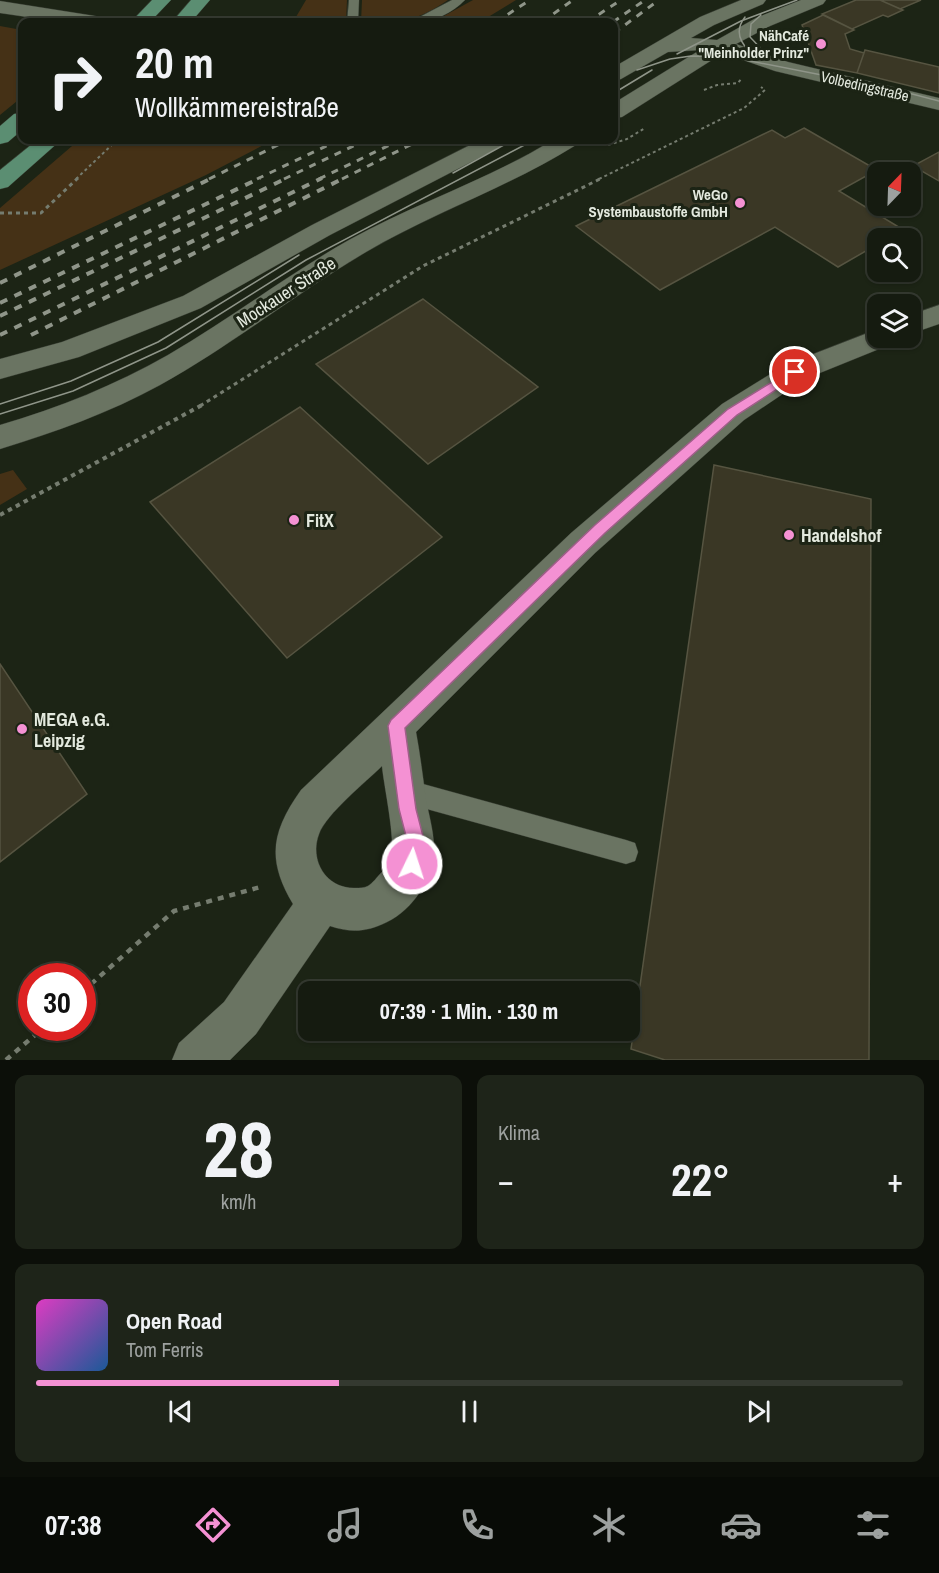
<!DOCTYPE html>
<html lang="de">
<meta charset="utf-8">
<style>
:root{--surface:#151b10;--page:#1e2419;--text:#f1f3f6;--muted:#9da19f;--line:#343930;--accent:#f491d3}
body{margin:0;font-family:"Archivo Narrow",sans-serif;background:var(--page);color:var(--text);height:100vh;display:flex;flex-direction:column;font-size:22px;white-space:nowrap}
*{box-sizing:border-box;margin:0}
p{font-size:20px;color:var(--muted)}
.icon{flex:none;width:33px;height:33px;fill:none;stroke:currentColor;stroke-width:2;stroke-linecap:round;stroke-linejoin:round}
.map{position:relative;height:1060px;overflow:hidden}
.sheet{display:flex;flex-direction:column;gap:15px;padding:15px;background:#0c0f09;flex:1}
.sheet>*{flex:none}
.hud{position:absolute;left:18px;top:18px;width:600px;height:126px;border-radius:12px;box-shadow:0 2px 4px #0004,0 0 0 2px var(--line);background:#151b10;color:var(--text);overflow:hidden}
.needle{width:39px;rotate:23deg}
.buttons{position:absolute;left:867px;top:162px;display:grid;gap:12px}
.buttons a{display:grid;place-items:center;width:54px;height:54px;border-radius:12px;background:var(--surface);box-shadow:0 2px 4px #0004,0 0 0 2px var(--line);font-size:30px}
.speed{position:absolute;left:18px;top:963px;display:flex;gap:12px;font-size:30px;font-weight:700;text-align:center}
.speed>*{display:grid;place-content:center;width:78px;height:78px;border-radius:50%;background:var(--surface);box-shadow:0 2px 4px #0004,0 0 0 2px var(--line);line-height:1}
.speed .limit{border:9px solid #d22;background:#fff;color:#111}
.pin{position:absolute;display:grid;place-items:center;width:51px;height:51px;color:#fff;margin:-26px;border:3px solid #fff;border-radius:50%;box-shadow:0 2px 6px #0007}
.me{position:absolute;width:66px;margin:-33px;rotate:4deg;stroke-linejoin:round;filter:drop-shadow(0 0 4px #0008)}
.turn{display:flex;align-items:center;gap:21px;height:126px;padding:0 18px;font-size:27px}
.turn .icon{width:78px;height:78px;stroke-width:2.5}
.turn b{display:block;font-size:42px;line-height:51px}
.big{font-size:45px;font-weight:700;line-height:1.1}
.sheet .tile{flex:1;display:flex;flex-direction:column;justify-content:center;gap:9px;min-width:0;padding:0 21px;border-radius:12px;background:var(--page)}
.sheet .dial{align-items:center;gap:0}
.dial b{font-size:78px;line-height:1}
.song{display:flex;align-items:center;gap:18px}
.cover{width:72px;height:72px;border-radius:9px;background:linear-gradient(135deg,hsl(310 70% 55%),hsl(210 70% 35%))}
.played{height:6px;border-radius:3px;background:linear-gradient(90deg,var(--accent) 35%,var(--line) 35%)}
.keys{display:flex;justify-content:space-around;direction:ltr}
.heat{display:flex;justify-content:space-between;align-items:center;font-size:33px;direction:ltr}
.sheet .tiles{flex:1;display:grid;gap:15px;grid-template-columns:1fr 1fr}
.tile:last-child{grid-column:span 2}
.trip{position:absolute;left:298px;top:981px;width:342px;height:60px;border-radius:12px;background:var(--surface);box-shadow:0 2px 4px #0004,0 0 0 2px var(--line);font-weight:700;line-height:60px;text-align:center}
.dock{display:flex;height:96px;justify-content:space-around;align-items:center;background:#080b06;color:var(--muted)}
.dock .icon{width:42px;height:42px}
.dock .selected{color:var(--accent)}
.dock b{font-size:27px;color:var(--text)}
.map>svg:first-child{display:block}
.green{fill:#453116}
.building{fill:#3a3725;stroke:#565441;stroke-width:1.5}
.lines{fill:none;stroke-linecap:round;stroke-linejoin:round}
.service-casing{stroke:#373d32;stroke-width:1}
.minor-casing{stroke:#373d32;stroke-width:1}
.secondary-casing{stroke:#373d32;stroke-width:1}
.primary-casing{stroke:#373d32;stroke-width:1}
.path-far3{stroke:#757c6f;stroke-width:2;stroke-dasharray:3 3;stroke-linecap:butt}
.path-far2{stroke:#757c6f;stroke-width:3;stroke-dasharray:4 4;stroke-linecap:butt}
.path-far1{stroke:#757c6f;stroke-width:4;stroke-dasharray:4.5 4.5;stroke-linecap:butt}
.path{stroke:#757c6f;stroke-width:4.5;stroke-dasharray:6 6;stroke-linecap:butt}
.service{fill:#6a7462;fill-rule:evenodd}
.minor{fill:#6a7462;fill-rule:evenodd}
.secondary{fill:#6a7462;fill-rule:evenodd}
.primary{fill:#5b8e72;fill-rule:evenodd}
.tram{stroke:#8f9589;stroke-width:1.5}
.rail-far1{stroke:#8f9589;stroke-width:3;stroke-dasharray:7 7;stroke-linecap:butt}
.rail{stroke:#8f9589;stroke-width:4;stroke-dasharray:8 8;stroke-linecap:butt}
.route{fill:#f491d3;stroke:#9f5e89;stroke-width:1.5}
.poi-dot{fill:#f491d3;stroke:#1c2415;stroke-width:2}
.labels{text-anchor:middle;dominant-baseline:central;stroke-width:6;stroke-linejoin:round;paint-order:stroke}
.far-poi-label{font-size:15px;font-weight:bold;fill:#e3e9de;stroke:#1c2415;text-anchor:end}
.far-street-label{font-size:15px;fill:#e3e9de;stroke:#1c2415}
.street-label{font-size:18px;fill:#e3e9de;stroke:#1c2415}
.poi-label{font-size:18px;font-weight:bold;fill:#e3e9de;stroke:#1c2415;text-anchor:start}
</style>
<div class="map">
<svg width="939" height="1060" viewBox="0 0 939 1060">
<rect width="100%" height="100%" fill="#1c2415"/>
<path class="green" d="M306,0H347L346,22H293Z
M362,0H448C414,23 401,22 361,22Z
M473,0H516L480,22H433Z
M0,26L22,30V97L0,115Z
M79,140H273L206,175L0,270V208Z
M13,470L27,489L0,505V474Z"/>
<path class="building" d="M856,0H880L903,10L888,17L883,15L852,29L822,14Z
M880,0H921L900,9Z
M823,15L854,30L845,34L850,49L864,53L857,73L816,65L802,25Z
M865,50L939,67V93L857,73Z
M804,128L877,170L839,191L902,229L886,238H878V244L838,267L775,227L660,290L576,226L772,130L785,138Z
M939,152V181L913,166Z
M423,299L538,387L428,464L316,364Z
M300,407L442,537L287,658L150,502Z
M714,465L871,499L869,1060H665L631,1049Z
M0,664L87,794L0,862Z"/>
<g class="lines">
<g class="service-casing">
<path id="service" d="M349,0H359L358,22H347Z
M452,0H465C451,14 430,24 410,22Z
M405,779L626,840L635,843L638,852L635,861L626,864L405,803L397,799L393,791L397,783Z"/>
</g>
<g class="minor-casing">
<path id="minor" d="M939,305V324L910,334V315Z
M878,329V338H893L889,345L805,379L744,420L595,553L416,732C420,754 423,777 426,800C429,815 433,829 434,845C435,876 414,909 387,922C367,932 351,933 330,926L256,1034L230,1060H172L179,1043L224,1002L293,904C266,859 272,831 301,790L571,533L722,404L785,365ZM382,766C384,787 396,840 391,858C390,863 385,868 381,873C377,877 373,883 368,886C364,888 360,888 355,888C326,889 309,860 319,834C326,814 366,782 382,766Z"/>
</g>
<g class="secondary-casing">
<path id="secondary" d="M741,0H766L763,4L714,25L691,38L717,40L756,18L801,0H826L823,4L770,26L736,44L788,62L939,98V110L775,71L723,53L622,117L614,118V103L700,50L668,52L621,79L614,81V67L700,17Z
M0,1L95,16L102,18L104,22H62L0,13Z
M480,140H507L504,145L330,235L201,308L79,357L0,379V359L62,342L183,296L312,225Z
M553,140H579L576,145C509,187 434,212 366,252C295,294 232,345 160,385C109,413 55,432 0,449V425C59,408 115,385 168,355C230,319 287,275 349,240C416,203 488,180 553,140Z"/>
</g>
<g class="primary-casing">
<path id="primary" d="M152,0H171L150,22H131Z
M191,0H210L191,22H172Z
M22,113V130L8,142L0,144V126L14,114Z
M37,140H61L8,187L0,189V170Z"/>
</g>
<path class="path-far3" d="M704,90L717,85L738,83L742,78
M608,145L627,139L645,128
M76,179L117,140
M599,179L744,108L765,90L761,87"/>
<path class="path-far2" d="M0,213H41L78,178
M200,406L423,266L602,178"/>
<path class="path-far1" d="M0,515L202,405"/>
<path class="path" d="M82,992L174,911L264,886
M6,1060L43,1028"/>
<use href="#service" class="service"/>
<use href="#minor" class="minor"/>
<use href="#secondary" class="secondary"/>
<use href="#primary" class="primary"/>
<path class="tram" d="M761,15L751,24L750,37L768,56
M745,17C731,35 745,49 760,60
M677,54L741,21L797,0
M637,70L670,59L691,56L730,57L893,89L939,101
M614,93L652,70
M453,173L513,140
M0,404L71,381L158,342L299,255
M0,414L73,391L166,348L306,260L534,140"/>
<path class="rail-far1" d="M496,22L530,0
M542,22L573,0
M587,22L621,0
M613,22L645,0
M614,33L659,0
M209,179L288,140
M257,179L339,140
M284,179L366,140
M319,179L400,140
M342,179L420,140"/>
<path class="rail" d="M0,283L212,178
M0,303L260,178
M0,316L287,178
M0,335L322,178
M31,335L344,178"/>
</g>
<path class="route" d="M795,368L801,372L799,375L737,415L605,533L405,728L416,809L423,836L418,870L412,873L406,870L403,864L406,836L399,809L388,726L391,720L595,525L728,409Z"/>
<g class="poi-dot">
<circle cx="821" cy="44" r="6"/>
<circle cx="740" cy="203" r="6"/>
<circle cx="294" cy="520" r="6"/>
<circle cx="789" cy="535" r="6"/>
<circle cx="22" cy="729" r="6"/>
</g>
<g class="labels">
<g class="far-poi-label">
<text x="809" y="35">NähCafé<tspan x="809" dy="17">"Meinholder Prinz"</tspan></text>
<text x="728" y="194">WeGo<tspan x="728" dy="17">Systembaustoffe GmbH</tspan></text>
</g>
<g class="far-street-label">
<text transform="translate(865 86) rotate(13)">Volbedingstraße</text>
</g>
<g class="street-label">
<text transform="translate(286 292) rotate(-33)">Mockauer Straße</text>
</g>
<g class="poi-label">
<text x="306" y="520">FitX</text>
<text x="801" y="535">Handelshof</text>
<text x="34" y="719">MEGA e.G.<tspan x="34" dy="21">Leipzig</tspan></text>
</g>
</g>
</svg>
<div class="buttons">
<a><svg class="needle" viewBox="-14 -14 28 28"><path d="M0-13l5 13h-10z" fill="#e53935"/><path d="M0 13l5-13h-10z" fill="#9da19f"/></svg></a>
<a><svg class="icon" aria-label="search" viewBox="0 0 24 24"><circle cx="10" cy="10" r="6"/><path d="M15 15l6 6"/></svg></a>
<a><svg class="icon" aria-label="layers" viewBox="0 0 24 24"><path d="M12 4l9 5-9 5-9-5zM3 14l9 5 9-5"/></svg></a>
</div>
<div class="speed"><div class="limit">30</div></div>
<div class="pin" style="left:795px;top:372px;background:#d93025"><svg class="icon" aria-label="arrive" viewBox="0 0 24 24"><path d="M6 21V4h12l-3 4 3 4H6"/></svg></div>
<svg class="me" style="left:412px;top:864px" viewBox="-20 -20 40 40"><circle r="17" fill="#f491d3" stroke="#fff" stroke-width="3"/><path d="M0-11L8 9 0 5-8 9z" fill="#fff"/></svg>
<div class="trip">07:39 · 1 Min. · 130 m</div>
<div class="hud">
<div class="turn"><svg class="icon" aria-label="right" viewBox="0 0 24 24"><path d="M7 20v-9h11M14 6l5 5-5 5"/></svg><div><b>20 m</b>Wollkämmereistraße</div></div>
</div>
</div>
<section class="sheet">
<div class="tiles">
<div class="tile dial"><b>28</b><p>km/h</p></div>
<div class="tile"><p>Klima</p>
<div class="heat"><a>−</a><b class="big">22°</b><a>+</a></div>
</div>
<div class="tile">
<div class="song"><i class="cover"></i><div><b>Open Road</b><p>Tom Ferris</p></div></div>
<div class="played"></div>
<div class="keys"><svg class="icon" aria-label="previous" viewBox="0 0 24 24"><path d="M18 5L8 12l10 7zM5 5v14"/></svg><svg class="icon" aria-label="pause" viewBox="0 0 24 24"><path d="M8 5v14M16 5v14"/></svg><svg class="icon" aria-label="next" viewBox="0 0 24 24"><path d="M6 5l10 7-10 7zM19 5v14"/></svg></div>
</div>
</div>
</section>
<nav class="dock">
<b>07:38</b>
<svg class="icon selected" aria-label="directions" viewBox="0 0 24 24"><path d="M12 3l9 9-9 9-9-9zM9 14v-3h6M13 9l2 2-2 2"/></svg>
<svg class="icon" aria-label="music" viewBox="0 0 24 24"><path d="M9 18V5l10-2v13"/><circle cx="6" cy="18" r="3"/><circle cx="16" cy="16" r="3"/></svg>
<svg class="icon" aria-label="phone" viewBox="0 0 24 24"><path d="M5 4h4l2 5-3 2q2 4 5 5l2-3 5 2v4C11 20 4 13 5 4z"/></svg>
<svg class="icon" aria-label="climate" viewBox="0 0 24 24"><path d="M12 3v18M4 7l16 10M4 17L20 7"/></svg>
<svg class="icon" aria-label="car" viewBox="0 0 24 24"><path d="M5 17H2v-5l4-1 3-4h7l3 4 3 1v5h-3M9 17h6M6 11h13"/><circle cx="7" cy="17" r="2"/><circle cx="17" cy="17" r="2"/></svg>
<svg class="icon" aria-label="filters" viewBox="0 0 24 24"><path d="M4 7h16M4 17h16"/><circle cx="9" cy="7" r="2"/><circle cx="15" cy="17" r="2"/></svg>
</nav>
